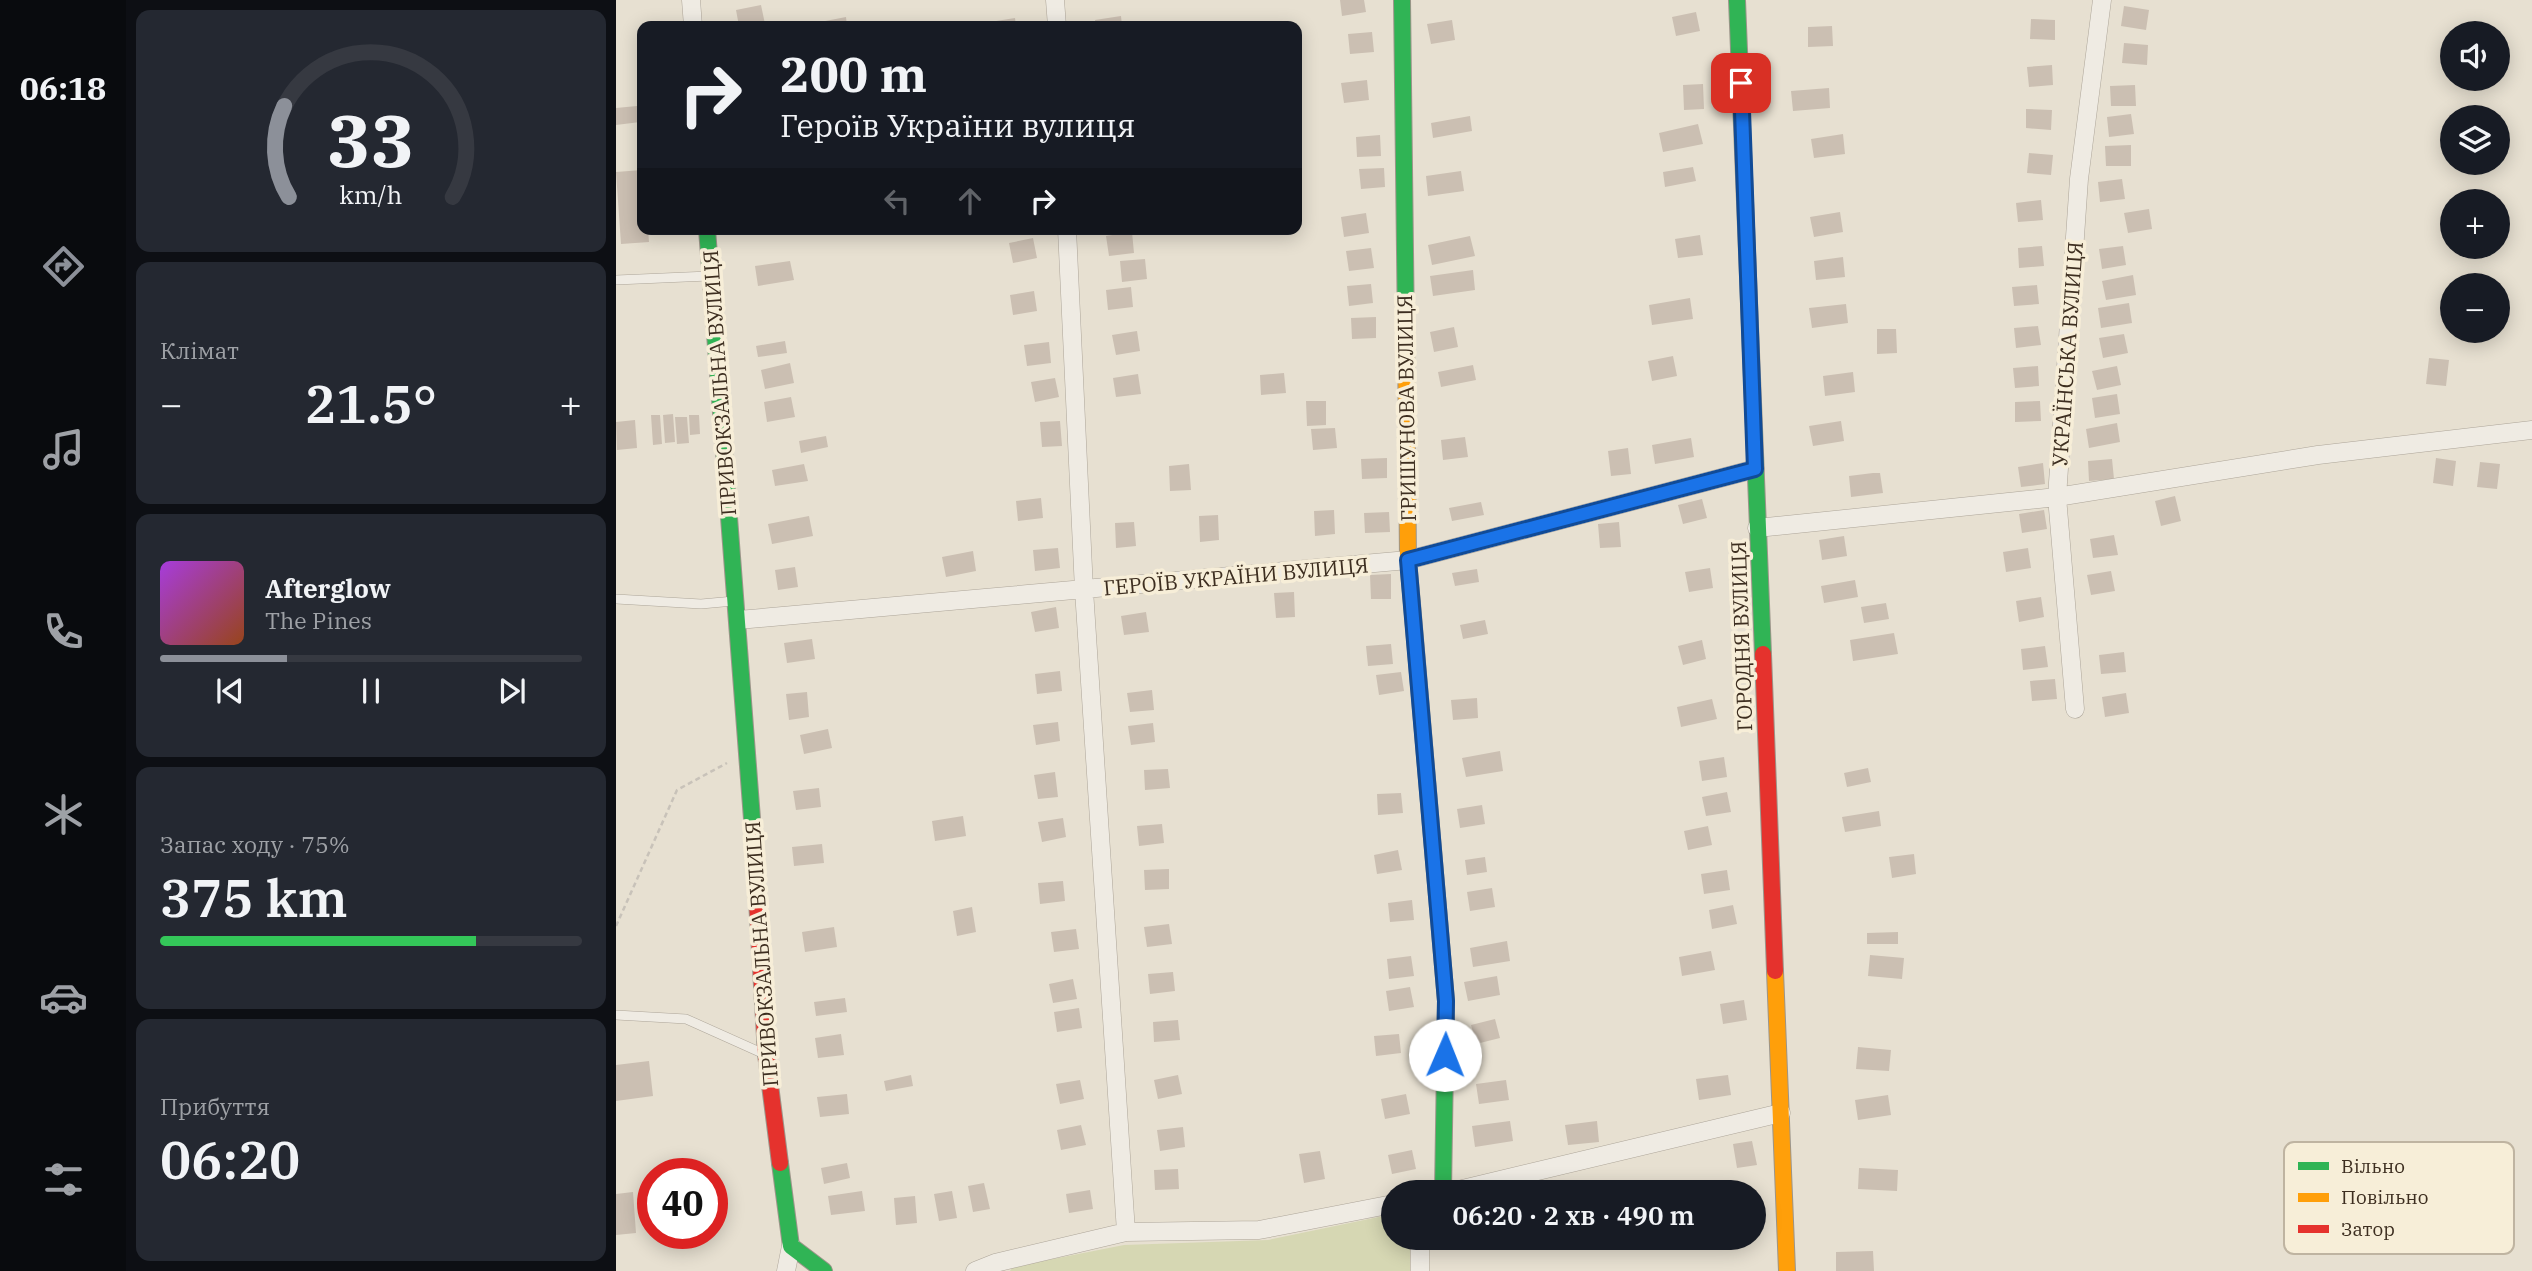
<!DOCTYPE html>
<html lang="uk">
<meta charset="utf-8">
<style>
:root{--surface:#171b24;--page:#242831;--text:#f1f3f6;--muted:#9ea1a6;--line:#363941;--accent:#8c9099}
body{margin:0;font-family:"IBM Plex Serif",serif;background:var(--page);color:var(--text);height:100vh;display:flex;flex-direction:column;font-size:26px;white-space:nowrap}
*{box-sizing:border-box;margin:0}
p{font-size:23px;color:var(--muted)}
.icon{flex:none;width:38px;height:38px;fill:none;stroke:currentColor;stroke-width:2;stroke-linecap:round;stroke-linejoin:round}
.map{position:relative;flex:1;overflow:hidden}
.panel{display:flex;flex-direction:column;gap:10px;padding:10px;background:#0d0f14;width:490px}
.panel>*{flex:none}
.banner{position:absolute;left:21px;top:21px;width:665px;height:214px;border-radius:14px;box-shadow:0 4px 18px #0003;background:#171b24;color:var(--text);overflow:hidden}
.controls{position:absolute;left:1824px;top:21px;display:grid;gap:14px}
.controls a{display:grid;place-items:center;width:70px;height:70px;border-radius:50%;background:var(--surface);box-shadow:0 4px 18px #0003;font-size:35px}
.speed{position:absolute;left:21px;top:1158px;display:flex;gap:14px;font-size:35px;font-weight:700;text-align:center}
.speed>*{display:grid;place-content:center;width:91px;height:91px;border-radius:50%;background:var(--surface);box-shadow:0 4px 18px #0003;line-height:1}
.speed .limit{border:10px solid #d22;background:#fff;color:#111}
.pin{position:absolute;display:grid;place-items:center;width:60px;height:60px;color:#fff;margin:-30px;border-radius:14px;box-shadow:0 4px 10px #0006}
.me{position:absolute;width:77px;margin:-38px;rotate:1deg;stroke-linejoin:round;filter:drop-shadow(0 0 5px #0008)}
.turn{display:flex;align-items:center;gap:24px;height:147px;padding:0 28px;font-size:32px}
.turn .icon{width:91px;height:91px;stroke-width:2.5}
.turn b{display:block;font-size:49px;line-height:60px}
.lanes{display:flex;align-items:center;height:66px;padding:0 28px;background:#0003;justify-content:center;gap:35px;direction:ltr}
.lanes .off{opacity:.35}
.big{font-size:52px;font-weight:600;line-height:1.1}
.panel .widget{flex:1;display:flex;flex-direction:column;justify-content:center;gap:10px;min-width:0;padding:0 24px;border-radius:14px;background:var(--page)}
.panel .dial{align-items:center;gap:0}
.dial svg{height:182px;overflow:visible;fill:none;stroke:var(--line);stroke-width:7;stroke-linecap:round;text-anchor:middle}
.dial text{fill:var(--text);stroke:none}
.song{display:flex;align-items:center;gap:21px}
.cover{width:84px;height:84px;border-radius:10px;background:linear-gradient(135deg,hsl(280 70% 55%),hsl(20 70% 35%))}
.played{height:7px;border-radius:4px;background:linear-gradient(90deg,var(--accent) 30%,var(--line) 30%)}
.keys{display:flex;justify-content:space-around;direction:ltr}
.heat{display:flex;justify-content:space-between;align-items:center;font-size:38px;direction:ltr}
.charge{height:10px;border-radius:5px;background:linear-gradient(90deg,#34c759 75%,var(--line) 0)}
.trip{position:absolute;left:765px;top:1180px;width:385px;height:70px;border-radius:35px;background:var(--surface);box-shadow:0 4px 18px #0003;font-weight:600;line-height:70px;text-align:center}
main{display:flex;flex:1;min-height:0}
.tabs{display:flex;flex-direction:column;width:126px;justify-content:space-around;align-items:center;background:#090b0e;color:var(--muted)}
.tabs .icon{width:49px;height:49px}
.tabs .current{color:var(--accent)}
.tabs b{font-size:32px;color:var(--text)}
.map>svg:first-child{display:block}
.green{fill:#d6d7b3}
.building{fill:#cbbfb2}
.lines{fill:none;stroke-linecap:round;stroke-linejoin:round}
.lane-casing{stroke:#ada599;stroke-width:10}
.street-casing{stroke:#ada599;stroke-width:19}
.fast-casing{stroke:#9c958a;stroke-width:18}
.slow-casing{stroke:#9c958a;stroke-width:18}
.jam-casing{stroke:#9c958a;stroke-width:18}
.path{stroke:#c8c2b9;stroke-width:2.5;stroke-dasharray:5 3.5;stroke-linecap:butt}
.lane{stroke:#efebe3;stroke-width:9}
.street{stroke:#efebe3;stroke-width:18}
.fast{stroke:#30b455;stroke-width:16}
.slow{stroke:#ff9f0a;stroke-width:16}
.jam{stroke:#e5322d;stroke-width:16}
.route-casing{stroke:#114b97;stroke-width:18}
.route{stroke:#1a73e8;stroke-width:12}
.labels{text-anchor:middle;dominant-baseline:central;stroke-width:7;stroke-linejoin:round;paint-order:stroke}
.street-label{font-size:21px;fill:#3d2e20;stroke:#f7eed8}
.key{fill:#f7eed8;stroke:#bfb4a1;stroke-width:2}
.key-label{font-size:19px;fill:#3d2e20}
</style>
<main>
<nav class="tabs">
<b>06:18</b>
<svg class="icon current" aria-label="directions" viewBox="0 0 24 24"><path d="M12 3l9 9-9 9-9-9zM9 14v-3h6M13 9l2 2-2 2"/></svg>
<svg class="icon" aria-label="music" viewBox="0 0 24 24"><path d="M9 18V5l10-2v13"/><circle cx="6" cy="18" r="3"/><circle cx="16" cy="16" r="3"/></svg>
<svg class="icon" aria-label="phone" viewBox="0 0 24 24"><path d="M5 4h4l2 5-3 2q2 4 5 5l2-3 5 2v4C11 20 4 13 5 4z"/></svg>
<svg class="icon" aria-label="climate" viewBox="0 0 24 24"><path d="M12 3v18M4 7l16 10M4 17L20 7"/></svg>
<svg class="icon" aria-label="car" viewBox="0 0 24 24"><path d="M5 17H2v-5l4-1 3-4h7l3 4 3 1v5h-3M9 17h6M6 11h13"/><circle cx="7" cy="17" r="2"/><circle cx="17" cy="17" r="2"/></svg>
<svg class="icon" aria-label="filters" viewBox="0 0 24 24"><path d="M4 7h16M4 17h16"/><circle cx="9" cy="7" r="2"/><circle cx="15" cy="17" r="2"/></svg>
</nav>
<section class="panel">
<div class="widget dial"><svg viewBox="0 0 100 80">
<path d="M14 69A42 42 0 1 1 86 69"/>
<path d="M14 69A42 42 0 0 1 12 29" stroke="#8c9099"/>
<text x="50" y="56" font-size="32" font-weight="700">33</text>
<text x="50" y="72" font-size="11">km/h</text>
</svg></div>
<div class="widget"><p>Клімат</p>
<div class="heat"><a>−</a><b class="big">21.5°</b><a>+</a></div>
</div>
<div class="widget">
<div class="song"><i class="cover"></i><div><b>Afterglow</b><p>The Pines</p></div></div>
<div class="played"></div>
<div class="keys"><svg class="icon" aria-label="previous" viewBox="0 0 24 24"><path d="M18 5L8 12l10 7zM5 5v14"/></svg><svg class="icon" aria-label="pause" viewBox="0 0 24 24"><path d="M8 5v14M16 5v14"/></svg><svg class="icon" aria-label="next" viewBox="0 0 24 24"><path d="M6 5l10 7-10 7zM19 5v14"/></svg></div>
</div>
<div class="widget"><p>Запас ходу · 75%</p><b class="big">375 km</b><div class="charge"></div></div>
<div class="widget"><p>Прибуття</p><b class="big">06:20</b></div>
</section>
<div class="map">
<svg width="1916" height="1271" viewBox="0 0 1916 1271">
<rect width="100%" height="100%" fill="#e7e0d1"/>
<path class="green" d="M777,1214V1237H794V1271H394L396,1267L508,1245L652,1240Z"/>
<path class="building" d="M724,0H748L750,12L726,16Z
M145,5L149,24L123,26L120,10Z
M1508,6L1533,10L1530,30L1505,26Z
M1080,12L1084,31L1060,36L1056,17Z
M505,16L506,26H480L479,20Z
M230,17L231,26H199V23Z
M399,18L400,26H375L374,22Z
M1415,19L1439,20V40L1414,39Z
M836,20L839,40L815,44L811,24Z
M1216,26L1217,46L1192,47V27Z
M756,32L758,52L734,54L732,34Z
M1508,43L1532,45L1531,65L1506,63Z
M1436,65L1437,85L1413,87L1411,67Z
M751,80L753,100L728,103L725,83Z
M1087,84L1088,109L1068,110L1067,85Z
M1519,85L1520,106H1495L1494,86Z
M1213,88L1214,108L1177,111L1175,91Z
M21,106L24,122L0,125V108Z
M1410,109L1436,110L1435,130L1410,128Z
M1515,114L1518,134L1493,137L1491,117Z
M854,116L856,131L817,138L815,123Z
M1082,124L1087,144L1047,152L1043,133Z
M1227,134L1229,154L1198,158L1195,139Z
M764,135L765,156L741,157L740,137Z
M1515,145V166H1490L1489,146Z
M1413,153L1437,155L1435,175L1411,173Z
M1077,167L1080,181L1049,187L1047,172Z
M768,168L769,187L745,189L743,169Z
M26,170V229H32L33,242L5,244L0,172Z
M845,171L848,191L812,196L810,176Z
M1506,179L1509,199L1484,202L1482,182Z
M1425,200L1427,220L1402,222L1400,203Z
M1533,209L1536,229L1512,233L1508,213Z
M1224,212L1227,232L1198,237L1194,217Z
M750,213L753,233L728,237L725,217Z
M516,232L518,253L493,256L490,236Z
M1084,235L1087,255L1062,258L1059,239Z
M854,236L859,256L816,265L812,245Z
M417,238L421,258L397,263L393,243Z
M1426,246L1428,266L1403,268L1402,248Z
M1507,246L1510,265L1486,269L1483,249Z
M755,248L758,268L733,271L730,251Z
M1227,257L1229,277L1200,280L1198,261Z
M529,259L531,279L506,282L504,261Z
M174,261L178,280L142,286L139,266Z
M857,270L859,290L817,296L814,276Z
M1517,275L1520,295L1490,300L1486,281Z
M755,284L757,303L733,306L731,286Z
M1421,285L1423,304L1398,306L1396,287Z
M515,287L517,307L492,310L490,290Z
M418,291L421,311L397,315L394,295Z
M1074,298L1077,319L1036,325L1033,305Z
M1513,303L1516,323L1485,328L1482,308Z
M1230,304L1232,323L1196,328L1193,308Z
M760,317V338L736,339L735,318Z
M1422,326L1425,345L1400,348L1398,328Z
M838,327L842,347L818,352L814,332Z
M1261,329H1280L1281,353L1261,354Z
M521,331L524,351L500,355L496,335Z
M1508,334L1512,353L1487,358L1483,338Z
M169,341L171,353L142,357L140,346Z
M433,342L435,363L411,366L408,345Z
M1057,356L1061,376L1036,381L1032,361Z
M1813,358L1833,360L1830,386L1810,384Z
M174,363L178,383L149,389L145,370Z
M857,365L860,380L825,387L822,372Z
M1422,366L1423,386L1399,388L1397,368Z
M1501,366L1505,385L1481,390L1476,371Z
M1237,372L1239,392L1209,396L1207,376Z
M668,373L670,393L645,395L644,375Z
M522,374L525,394L500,397L497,378Z
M439,378L443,397L419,402L415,382Z
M1501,394L1504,414L1479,418L1476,398Z
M175,397L179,417L151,422L148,402Z
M690,401H710V425L691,426Z
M1424,401L1425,421L1399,422V402Z
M57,414L59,442L49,443L47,415Z
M35,415H44L46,444L37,445Z
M73,415H83L84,434L74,435Z
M59,417H71L73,443L61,444Z
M19,420L21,448L1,450L0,422Z
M444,421L446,446L426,447L424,422Z
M1225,421L1228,441L1197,446L1193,426Z
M1501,423L1504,442L1473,448L1470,429Z
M719,428L721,448L697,450L695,429Z
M210,436L212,447L185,453L183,441Z
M849,437L852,457L827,460L825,440Z
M1075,438L1078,457L1039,464L1036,445Z
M1012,448L1015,474L995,476L992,451Z
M771,458V478L746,479L745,459Z
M1820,458L1840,461L1837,486L1817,483Z
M1496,459L1498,479L1473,481L1472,461Z
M1864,462L1884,464L1881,489L1861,487Z
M1427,463L1429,484L1405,487L1402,467Z
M188,464L192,481L159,486L156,470Z
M573,464L575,490L554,491L553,466Z
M1257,473H1264L1267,493L1235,497L1233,476Z
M1559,496L1565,521L1545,526L1539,501Z
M425,498L427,518L402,521L400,501Z
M1086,499L1091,518L1067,524L1062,505Z
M865,502L868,515L836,521L833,508Z
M718,510L719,534L699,536L698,511Z
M1428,510L1431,529L1406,533L1403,514Z
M773,512L774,532L749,533L748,513Z
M602,515L603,540L584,542L583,516Z
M193,516L197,536L156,544L152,524Z
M518,522L520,546L500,548L499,523Z
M1003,522L1005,547L984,548L982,524Z
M1498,535L1502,555L1477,558L1474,539Z
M1228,536L1231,556L1206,560L1203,540Z
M442,548L444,568L419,571L417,550Z
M1412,548L1415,568L1390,572L1387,552Z
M357,551L360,571L330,577L326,557Z
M179,567L182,587L162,590L159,570Z
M1094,568L1097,588L1073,592L1069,572Z
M861,569L863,582L839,586L836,573Z
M1495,571L1499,591L1475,595L1471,575Z
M775,574V599H755L754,575Z
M1239,580L1242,597L1208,603L1205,586Z
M678,592L679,617L660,618L658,593Z
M1425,597L1428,617L1403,622L1400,601Z
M1270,603L1273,619L1248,623L1245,607Z
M440,607L443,628L419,632L415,612Z
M530,612L533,632L508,635L505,616Z
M869,620L872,634L847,639L844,625Z
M1278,633L1282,654L1237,661L1234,640Z
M196,639L199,659L171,663L168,643Z
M1086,640L1090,659L1067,665L1062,646Z
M775,644L777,664L752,666L750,646Z
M1429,646L1432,667L1407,670L1405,649Z
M1508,652L1510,672L1485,674L1483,655Z
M444,671L446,691L421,694L419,674Z
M785,672L788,691L763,695L760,675Z
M1439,679L1441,699L1416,701L1414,681Z
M536,690L538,710L514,712L511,693Z
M191,692L193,717L173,720L170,694Z
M1510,693L1513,713L1489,717L1486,697Z
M861,698L862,718L837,720L835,700Z
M1096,699L1101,719L1065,727L1061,707Z
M442,722L444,741L420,745L417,725Z
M537,723L539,742L515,745L512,726Z
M212,729L216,748L188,754L184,735Z
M884,751L887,771L850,777L846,758Z
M1108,757L1111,777L1086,781L1083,761Z
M1252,768L1255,782L1231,787L1228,773Z
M552,769L554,788L529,790L528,770Z
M439,772L442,797L422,799L418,775Z
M203,788L205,807L180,810L177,791Z
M1111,792L1115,812L1090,816L1086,797Z
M785,793L787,813L762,815L761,794Z
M866,805L869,824L844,828L841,809Z
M1263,811L1265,826L1229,832L1226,817Z
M347,816L350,836L319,841L316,821Z
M447,818L450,837L426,842L422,822Z
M546,824L548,843L523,846L521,826Z
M1092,826L1096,845L1072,850L1068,831Z
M206,844L208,863L178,866L176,847Z
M782,850L786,870L761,874L758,855Z
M1298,854L1300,874L1276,878L1273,857Z
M869,857L871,872L851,875L849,860Z
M553,869V889L529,890L528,870Z
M1111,870L1114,890L1088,894L1085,874Z
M447,881L449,901L424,904L422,883Z
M876,888L879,907L854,911L851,892Z
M796,900L798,920L774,922L772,903Z
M1117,905L1121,924L1096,929L1093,910Z
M356,907L360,932L341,936L337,911Z
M553,924L556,944L531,947L528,927Z
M218,927L221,947L189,952L186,932Z
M460,929L463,949L438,952L435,932Z
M1282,932V944H1251V933Z
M891,941L894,961L857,967L854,948Z
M1095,951L1099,970L1066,976L1063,957Z
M1254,955L1288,958L1286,979L1252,976Z
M795,956L798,976L773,979L771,959Z
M557,972L559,991L534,994L532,974Z
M881,976L884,995L852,1001L848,982Z
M457,979L461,999L437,1003L433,984Z
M794,987L798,1007L773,1011L770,991Z
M229,998L231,1012L200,1016L198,1002Z
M1128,1000L1131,1020L1107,1024L1104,1004Z
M463,1008L466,1028L441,1032L438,1012Z
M879,1019L884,1038L860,1044L855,1025Z
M562,1020L564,1040L538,1042L537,1022Z
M225,1034L228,1055L202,1058L199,1038Z
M783,1034L785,1053L760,1056L758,1036Z
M1242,1047L1275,1050L1273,1071L1240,1069Z
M33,1061L37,1096L0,1101V1065Z
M295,1075L297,1086L270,1091L268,1081Z
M562,1075L566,1094L542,1099L538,1080Z
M1112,1075L1115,1095L1083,1100L1080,1079Z
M464,1080L468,1099L444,1104L440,1084Z
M890,1080L893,1100L863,1104L860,1084Z
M231,1094L233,1114L204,1117L201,1097Z
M790,1094L794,1114L769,1119L765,1099Z
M1272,1095L1275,1115L1242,1120L1239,1100Z
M894,1121L897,1141L859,1147L856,1126Z
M981,1121L983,1142L952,1145L949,1125Z
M465,1125L470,1145L445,1150L441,1130Z
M567,1127L569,1147L544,1151L541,1130Z
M1136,1141L1141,1165L1121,1168L1117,1144Z
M796,1150L800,1169L776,1174L772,1155Z
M704,1151L709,1179L688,1183L683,1154Z
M231,1163L234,1178L208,1184L205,1168Z
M1243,1168L1282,1170L1281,1191L1242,1189Z
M562,1169L563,1189L539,1190L538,1170Z
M368,1183L374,1209L357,1212L352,1186Z
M474,1190L477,1209L453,1213L450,1194Z
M246,1191L249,1211L215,1215L212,1196Z
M336,1191L341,1218L323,1221L318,1194Z
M17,1192L20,1233L0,1235V1194Z
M299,1196L301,1223L280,1225L278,1198Z
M1257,1251L1258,1271H1220V1252Z"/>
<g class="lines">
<g class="lane-casing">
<path id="lane" d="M0,280L93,276
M0,599L85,604L118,601
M0,1015L70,1019L148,1054"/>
</g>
<g class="street-casing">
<path id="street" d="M75,0L77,26
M439,0L441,26
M451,229L468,590L510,1232
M1141,528L1441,497L1702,455L1916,430
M122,620L792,560L1139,469
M1459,709L1441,497L1463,179L1486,0
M834,1192L1165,1113
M170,1271L175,1246
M359,1271L379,1263L510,1232L643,1230L777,1204
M804,1271V1237"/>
</g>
<g class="fast-casing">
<path id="fast" d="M786,0L790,335
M1121,0L1147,654
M91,229L137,832
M821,896L830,1001L827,1192
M164,1163L175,1246L208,1271"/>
</g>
<g class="slow-casing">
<path id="slow" d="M790,335L792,560L796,604
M1159,971L1171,1271"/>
</g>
<g class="jam-casing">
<path id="jam" d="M796,604L821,896
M1147,654L1159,971
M137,832L150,1054L164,1163"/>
</g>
<path class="path" d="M0,926L61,790L111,763"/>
<use href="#lane" class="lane"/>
<use href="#street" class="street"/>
<use href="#fast" class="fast"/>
<use href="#slow" class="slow"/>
<use href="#jam" class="jam"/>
</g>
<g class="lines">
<g class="route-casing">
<path id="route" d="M829,1055L830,1001L792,560L1139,469L1125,83"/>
</g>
<use href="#route" class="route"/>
</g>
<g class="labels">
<g class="street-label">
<text transform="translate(1451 354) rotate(-86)">УКРАЇНСЬКА ВУЛИЦЯ</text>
<text transform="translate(103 383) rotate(-94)">ПРИВОКЗАЛЬНА ВУЛИЦЯ</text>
<text transform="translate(790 408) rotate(-91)">ГРИШУНОВА ВУЛИЦЯ</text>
<text transform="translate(620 576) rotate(-5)">ГЕРОЇВ УКРАЇНИ ВУЛИЦЯ</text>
<text transform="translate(1125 636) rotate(-92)">ГОРОДНЯ ВУЛИЦЯ</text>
<text transform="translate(145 954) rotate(-94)">ПРИВОКЗАЛЬНА ВУЛИЦЯ</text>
</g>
</g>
<rect x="1668" y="1142" width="230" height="112" rx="10" class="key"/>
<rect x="1682" y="1162" width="31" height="8" fill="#30b455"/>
<rect x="1682" y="1193" width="31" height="9" fill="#ff9f0a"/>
<rect x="1682" y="1225" width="31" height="8" fill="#e5322d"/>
<g class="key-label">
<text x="1725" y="1173">Вільно</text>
<text x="1725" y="1204">Повільно</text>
<text x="1725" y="1236">Затор</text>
</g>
</svg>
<div class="controls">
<a><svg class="icon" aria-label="sound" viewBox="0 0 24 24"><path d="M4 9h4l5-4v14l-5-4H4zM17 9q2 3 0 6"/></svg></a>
<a><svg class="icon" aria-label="layers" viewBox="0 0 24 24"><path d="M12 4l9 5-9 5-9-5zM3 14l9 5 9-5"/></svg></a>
<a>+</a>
<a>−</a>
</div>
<div class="speed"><div class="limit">40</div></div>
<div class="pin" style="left:1125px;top:83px;background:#d93025"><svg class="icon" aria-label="arrive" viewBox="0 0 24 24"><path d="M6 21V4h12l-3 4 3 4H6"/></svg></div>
<svg class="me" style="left:829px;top:1055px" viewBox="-20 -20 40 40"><circle r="19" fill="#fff"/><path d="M0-13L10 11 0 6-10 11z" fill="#1a73e8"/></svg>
<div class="trip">06:20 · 2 хв · 490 m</div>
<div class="banner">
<div class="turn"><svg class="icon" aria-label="right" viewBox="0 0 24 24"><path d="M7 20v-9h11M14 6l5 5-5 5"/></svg><div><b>200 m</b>Героїв України вулиця</div></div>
<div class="lanes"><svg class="icon off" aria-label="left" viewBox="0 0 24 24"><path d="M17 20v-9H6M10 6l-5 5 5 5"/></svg><svg class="icon off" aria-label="ahead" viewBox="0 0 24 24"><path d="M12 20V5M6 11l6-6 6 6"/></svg><svg class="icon" aria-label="right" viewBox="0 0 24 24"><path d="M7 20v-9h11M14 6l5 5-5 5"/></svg></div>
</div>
</div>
</main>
